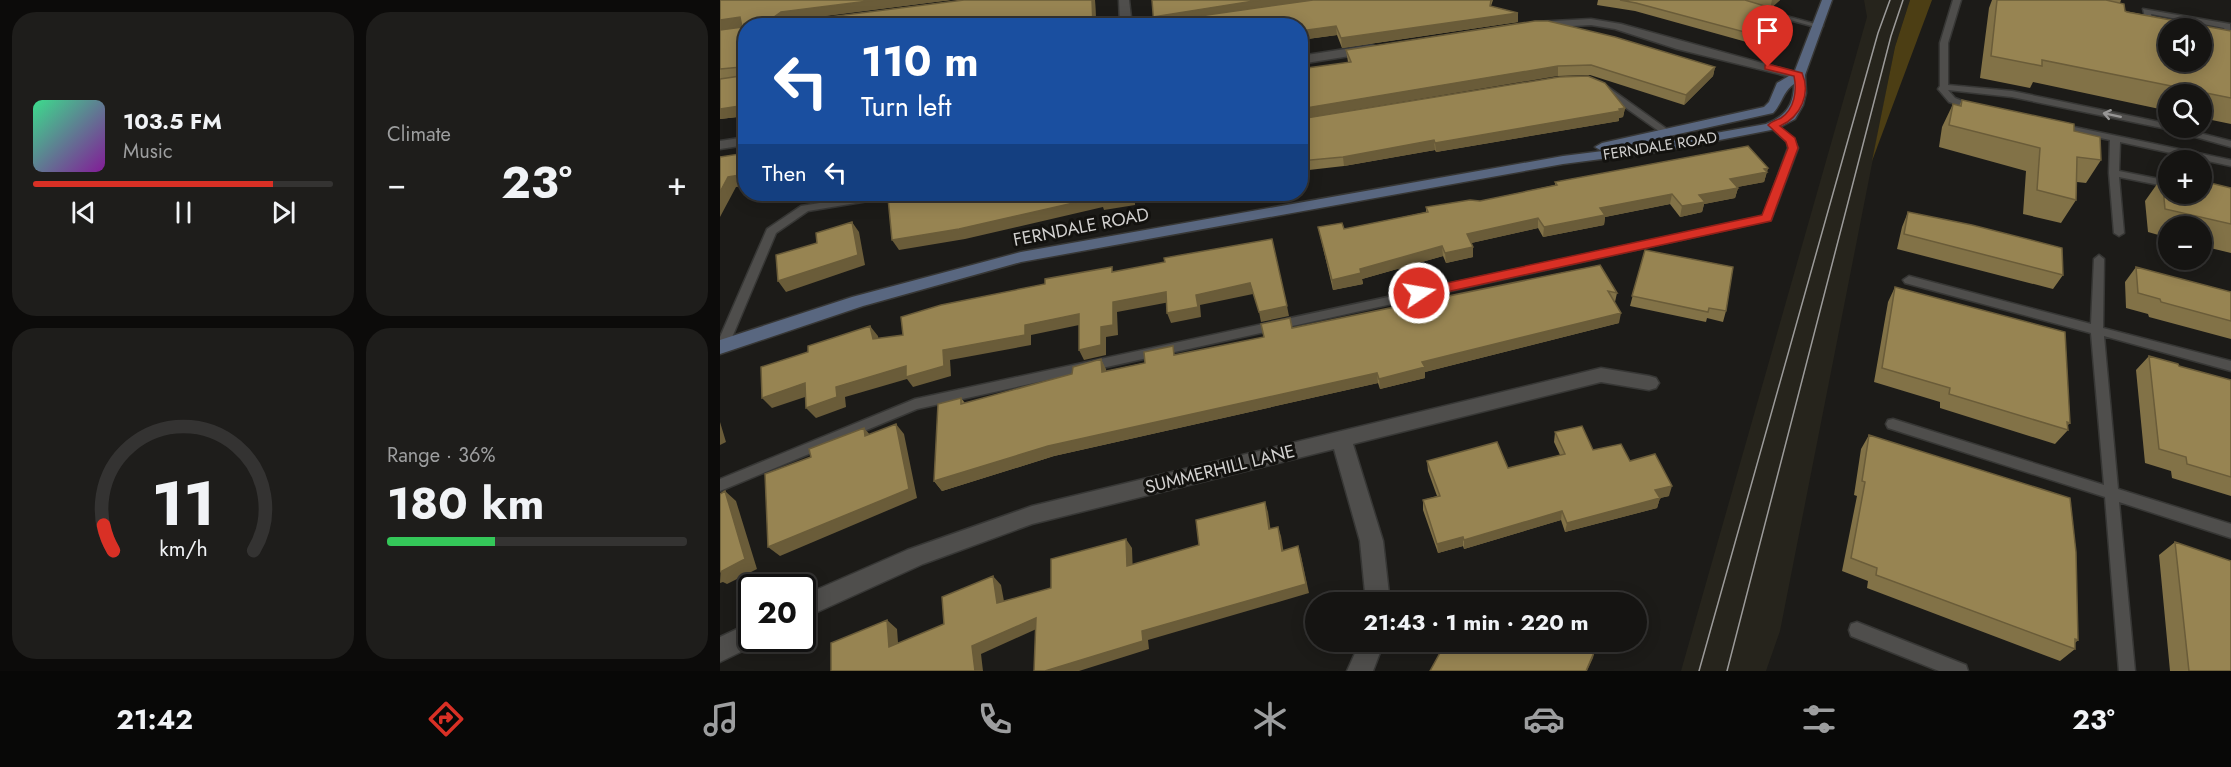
<!DOCTYPE html>
<meta charset="utf-8">
<style>
:root{--surface:#151412;--page:#1e1d1b;--text:#f1f3f6;--muted:#9d9e9f;--line:#343332;--accent:#d93025}
body{margin:0;font-family:Jost,sans-serif;background:var(--page);color:var(--text);height:100vh;display:flex;flex-direction:column;font-size:22px;white-space:nowrap}
*{box-sizing:border-box;margin:0}
p{font-size:20px;color:var(--muted)}
.icon{flex:none;width:33px;height:33px;fill:none;stroke:currentColor;stroke-width:2;stroke-linecap:round;stroke-linejoin:round}
.map{position:relative;flex:1;overflow:hidden}
.side{display:flex;flex-direction:column;gap:12px;padding:12px;background:#0c0b0a;width:720px}
.side>*{flex:none}
.top-card{position:absolute;left:18px;top:18px;width:570px;height:183px;border-radius:24px;box-shadow:0 3px 15px #0003,0 0 0 2px var(--line);background:#1a4fa0;color:#fff;overflow:hidden}
.tools{position:absolute;left:1438px;top:18px;display:grid;gap:12px}
.tools a{display:grid;place-items:center;width:54px;height:54px;border-radius:50%;background:var(--surface);box-shadow:0 3px 15px #0003,0 0 0 2px var(--line);font-size:30px}
.speed{position:absolute;left:18px;top:574px;display:flex;gap:12px;font-size:30px;font-weight:700;text-align:center}
.speed>*{display:grid;place-content:center;width:78px;height:78px;border-radius:50%;background:var(--surface);box-shadow:0 3px 15px #0003,0 0 0 2px var(--line);line-height:1}
.speed .limit{border:3px solid #111;border-radius:9px;background:#fff;color:#111}
.pin{position:absolute;display:grid;place-items:center;width:51px;height:51px;color:#fff;margin:-62px -26px;border-radius:50% 50% 50% 0;rotate:-45deg;box-shadow:0 0 6px #0007}
.pin .icon{rotate:45deg}
.me{position:absolute;width:66px;margin:-33px;rotate:78deg;stroke-linejoin:round;filter:drop-shadow(0 0 4px #0008)}
.turn{display:flex;align-items:center;gap:21px;height:126px;padding:0 24px;font-size:27px}
.turn .icon{width:78px;height:78px;stroke-width:2.5}
.turn b{display:block;font-size:42px;line-height:51px}
.then{display:flex;align-items:center;height:57px;padding:0 24px;background:#0003;gap:12px;font-size:22px}
.big{font-size:45px;font-weight:700;line-height:1.1}
.side .widget{flex:1;display:flex;flex-direction:column;justify-content:center;gap:9px;min-width:0;padding:0 21px;border-radius:24px;background:var(--page)}
.side .dial{align-items:center;gap:0}
.dial svg{height:156px;overflow:visible;fill:none;stroke:var(--line);stroke-width:7;stroke-linecap:round;text-anchor:middle}
.dial text{fill:var(--text);stroke:none}
.song{display:flex;align-items:center;gap:18px}
.cover{width:72px;height:72px;border-radius:9px;background:linear-gradient(135deg,hsl(150 70% 55%),hsl(290 70% 35%))}
.played{height:6px;border-radius:3px;background:linear-gradient(90deg,var(--accent) 80%,var(--line) 80%)}
.keys{display:flex;justify-content:space-around;direction:ltr}
.heat{display:flex;justify-content:space-between;align-items:center;font-size:33px;direction:ltr}
.charge{height:9px;border-radius:4px;background:linear-gradient(90deg,#34c759 36%,var(--line) 0)}
.side .tiles{flex:1;display:grid;gap:12px;grid-template-columns:repeat(2,1fr)}
.trip{position:absolute;left:585px;top:592px;width:342px;height:60px;border-radius:30px;background:var(--surface);box-shadow:0 3px 15px #0003,0 0 0 2px var(--line);font-weight:700;line-height:60px;text-align:center}
.tab-bar{display:flex;height:96px;justify-content:space-around;align-items:center;background:#080807;color:var(--muted)}
.tab-bar .icon{width:42px;height:42px}
.tab-bar .current{color:var(--accent)}
.tab-bar b{font-size:27px;color:var(--text)}
main{display:flex;flex:1;min-height:0}
.map>svg:first-child{display:block}
.built{fill:#26241c}
.green{fill:#4c3e14}
.lines{fill:none;stroke-linecap:round;stroke-linejoin:round}
.lane-casing{stroke:#373735;stroke-width:3}
.street-casing{stroke:#373735;stroke-width:3}
.secondary-casing{stroke:#373735;stroke-width:3}
.lane{fill:#4f4e4c;fill-rule:evenodd}
.street{fill:#4f4e4c;fill-rule:evenodd}
.secondary{fill:#596780;fill-rule:evenodd}
.tram{stroke:#9c9b9a;stroke-width:1.5}
.wall{fill:#827247}
.shaded-wall{fill:#6a5c39}
.building{fill:#978452;stroke:#6a5c39;stroke-width:1.5;fill-rule:evenodd}
.oneway{stroke:#979695}
.route{fill:#d93025;stroke:#8d1f18;stroke-width:1.5}
.labels{text-anchor:middle;dominant-baseline:central;stroke-width:6;stroke-linejoin:round;paint-order:stroke}
.far-street-label{font-size:15px;fill:#d2d1d0;stroke:#13120f}
.street-label{font-size:18px;fill:#d2d1d0;stroke:#13120f}
</style>
<main>
<section class="side">
<div class="tiles">
<div class="widget">
<div class="song"><i class="cover"></i><div><b>103.5 FM</b><p>Music</p></div></div>
<div class="played"></div>
<div class="keys"><svg class="icon" aria-label="previous" viewBox="0 0 24 24"><path d="M18 5L8 12l10 7zM5 5v14"/></svg><svg class="icon" aria-label="pause" viewBox="0 0 24 24"><path d="M8 5v14M16 5v14"/></svg><svg class="icon" aria-label="next" viewBox="0 0 24 24"><path d="M6 5l10 7-10 7zM19 5v14"/></svg></div>
</div>
<div class="widget"><p>Climate</p>
<div class="heat"><a>−</a><b class="big">23°</b><a>+</a></div>
</div>
<div class="widget dial"><svg viewBox="0 0 100 80">
<path d="M14 69A42 42 0 1 1 86 69"/>
<path d="M14 69A42 42 0 0 1 9 56" stroke="#d93025"/>
<text x="50" y="56" font-size="32" font-weight="700">11</text>
<text x="50" y="72" font-size="11">km/h</text>
</svg></div>
<div class="widget"><p>Range · 36%</p><b class="big">180 km</b><div class="charge"></div></div>
</div>
</section>
<div class="map">
<svg width="1511" height="671" viewBox="0 0 1511 671">
<rect width="100%" height="100%" fill="#1c1b18"/>
<path class="built" d="M1144,0H1190L1175,47L1060,631L1046,671H961L1147,17Z"/>
<path class="green" d="M1190,0H1212L1152,161L1175,47Z"/>
<g class="lines">
<g class="lane-casing">
<path id="lane" d="M996,0H1008L1103,26L1099,28Z
M1233,0H1241L1228,43V85L1292,91L1449,124V128H1460L1511,141V147L1447,129L1292,97L1228,90L1235,98L1260,108L1256,111L1229,102L1218,89L1220,86V43Z
M1423,9L1510,24L1511,36H1508L1504,28L1431,14L1435,28L1428,30Z
M875,82H881L951,132L949,134H943L875,86Z
M1053,122L1074,139L1078,148L1051,220L197,409L0,491V479L195,399L1043,216L1068,148L1067,142L1048,125Z
M1340,124L1511,160V166L1400,142L1399,171L1449,181V187L1399,177L1404,233L1399,236L1394,233L1389,173L1390,140L1337,129L1335,127Z
M156,194H177L172,197L88,211L56,233L8,347L6,350L0,351V337L47,229L81,206Z
M1379,255L1384,259L1383,328L1511,361V371L1384,336L1398,489L1511,524V538L1399,502L1415,671H1399L1385,497L1168,428L1166,424L1168,420L1173,419L1384,485L1371,333L1185,283L1183,280L1189,276L1371,324L1374,259Z
M1137,622L1246,665L1248,671H1219L1131,636L1129,630L1131,624Z"/>
</g>
<g class="street-casing">
<path id="street" d="M399,0H409L412,26H400Z
M871,19L901,24L1085,75L1079,79L957,49L895,29L871,25L814,28L808,25L814,22Z
M651,45L655,46V52L580,64V56Z
M26,137V145L0,149V141Z
M881,368L929,376L936,378L939,383L936,388L929,390L881,382L633,444L663,541L670,603H646L640,541L614,449L312,524L203,564L82,619V596L187,550L312,506Z
M32,622V639H42L41,642L0,662V637Z
M640,642H664L653,671H627Z"/>
</g>
<g class="secondary-casing">
<path id="secondary" d="M1102,0H1112L1085,75L1086,93L1083,105L1075,119L1056,129L943,151L843,164L301,262L143,306L0,354V340L132,297L301,252L843,156L923,146L1046,124C1066,116 1074,105 1074,84C1063,91 1062,104 1053,113L882,151L875,147L882,143L1044,107L1049,102L1057,83L1074,73Z"/>
</g>
<use href="#lane" class="lane"/>
<use href="#street" class="street"/>
<use href="#secondary" class="secondary"/>
<path class="tram" d="M979,671L1158,33L1170,0
M1007,671L1171,36L1183,0"/>
</g>
<path class="wall" d="M0,0H231L79,19H93L243,0H375L376,26H26V116L0,119Z
M773,0L771,6L798,22L622,48L617,35L580,40V26Z
M878,0H1060L1050,9L1045,8L1044,13L1056,25L1041,46L915,11L877,5Z
M1272,0H1401L1400,3L1405,11L1511,31V124L1482,118V94H1449V111L1313,82L1310,88L1260,78L1269,8Z
M626,50L995,67L993,76L964,105L870,75L838,76L628,62Z
M1242,100L1354,131L1381,160L1366,183L1357,182L1356,200L1341,223L1303,214L1306,171L1219,147L1222,127L1233,104L1239,106Z
M905,108L903,117L899,118V121L716,152L715,150L624,166L580,171V119Z
M1048,168L1044,182L1017,187L1018,188L1015,198L984,204L982,212L960,217L950,204L885,217L884,225L823,237L818,228L751,243L753,247V257L726,263L723,256L642,279L643,284L613,290L598,227L624,229L706,212V207L760,201L835,185V182Z
M1442,177L1449,194L1511,188V253L1482,246V226H1449V238L1428,232L1425,201Z
M1188,212L1343,275L1333,289L1177,249L1182,227Z
M925,250L1006,311L1003,322L987,318L986,322L910,306Z
M880,265L897,293L895,302L899,323L705,372V378L660,389L658,383L334,456L222,491L214,481L241,398L245,403L352,374L381,359L386,371L544,337L572,328Z
M1416,267L1511,292V339L1429,317L1428,314L1406,308L1405,282Z
M1175,287L1350,423L1347,426L1348,430L1335,444L1220,408V402L1154,382L1168,302Z
M1429,356L1459,366L1511,380V496L1452,478L1451,471L1425,463L1416,370Z
M835,432L873,450L910,461L949,496L940,498L937,508L845,532L841,520L744,549L743,546L718,553L703,510V500L717,496L708,471L707,461L788,468L840,455L834,442Z
M1149,435L1358,640L1355,643V649L1340,661L1147,588L1148,581L1122,571L1137,496L1134,495L1141,449Z
M1455,542L1511,671H1450L1439,555Z"/>
<path class="shaded-wall" d="M156,0H231L67,21L60,26L54,17L61,12Z
M372,0H375L376,26H373Z
M540,0H596L440,26L433,17Z
M1052,0H1060L1050,9Z
M798,13V22L622,48L621,38Z
M1059,16L1056,25L1041,46L1043,37Z
M20,17L26,26L0,31V20Z
M616,26L617,35L580,40V31Z
M838,66V76L580,119V109Z
M995,67L993,76L964,105L966,95Z
M26,105V116L0,119V109Z
M905,108L903,117L899,118V121L716,152L715,143Z
M714,140L715,150L624,166L623,157Z
M1048,168L1044,182L1007,189L1010,179Z
M26,174V186L16,187L0,217V192L8,177Z
M1018,188L1015,198L984,204L982,212L960,217L962,206L979,195Z
M207,194H212L214,210L208,200Z
M412,194H454L415,200V205L384,210L383,207L245,239L179,250L172,240L380,197Z
M952,194L950,204L885,217L884,225L823,237L824,227L880,208Z
M818,218V228L747,244V234Z
M132,222L139,232L145,265L66,292L58,281Z
M722,246L723,256L642,279L643,284L613,290L612,280L640,269Z
M753,247V257L726,263L725,253Z
M530,283L533,294L480,305L481,317L451,323L447,313L476,295Z
M446,292L450,302L397,312L398,335L386,337V355L364,360L359,350L393,302Z
M567,306L569,316L541,322L539,312Z
M901,313L899,323L705,372V378L660,389L659,379L702,362Z
M359,314L364,324L311,335V345L230,360L231,376L193,387L187,379L125,397L126,407L96,418L86,408L116,387L223,350L305,325Z
M150,326L158,336L160,349L153,339Z
M381,359L386,369L387,382L382,372Z
M657,373L658,383L334,456L222,491L214,481L328,446Z
M85,383L94,394L52,408L42,398Z
M0,422L6,442L0,445Z
M176,424L184,434L197,498L60,556L48,547Z
M144,428L153,438L145,436Z
M952,486L949,496L940,498L937,508L845,532L847,523L935,490Z
M5,491L16,501L37,569L7,584L3,582L0,583Z
M545,502L548,512L552,539L549,529Z
M842,511L841,520L744,549V540Z
M558,527L561,536L565,560L562,551Z
M743,537V546L718,553L717,544Z
M406,539L412,548L413,575L407,566Z
M578,546L581,556L589,593L428,640L429,649L359,671H325L422,631Z
M273,576L281,585L286,612L277,603Z
M316,618L323,626L261,654L263,671H255L252,646Z
M167,620L177,629L179,656L169,647Z
M875,650L873,658L867,671H866Z"/>
<path class="building" d="M0,0H156L61,12L54,17L56,19H93L244,0H372L373,26H26V105L0,109V79L20,76L21,67L0,69V30L22,27L20,17L0,20Z
M432,0H540L433,17L459,19L593,0H771L770,6L798,13L621,38L616,26L580,31V26H434Z
M900,0H1025L1045,6L1039,12L1059,16L1043,37L916,3Z
M1277,0H1386L1404,4L1405,11L1407,12L1511,31V98L1322,60V66L1271,56ZM1449,28H1482V62H1449Z
M815,21H828L895,37L995,67L966,95L871,65L838,66L580,109V69L631,62L626,50Z
M868,76L885,83L905,108L899,109L900,111L715,143L714,140L623,157L580,161V119L839,77Z
M1242,100L1354,124V131L1380,137L1381,160L1357,157L1356,200L1317,190L1320,148L1229,125L1233,104L1241,106Z
M1028,146L1048,168L1044,169L1047,172L1010,179L1018,188L979,195L985,202L962,206L952,194L880,208L885,215L824,227L818,218L747,234L753,247L725,253L722,246L640,269L641,273L612,280L598,227L622,223L624,229L708,212L706,207L750,200L760,201L837,185L835,182Z
M26,153V174L8,177L0,192V157Z
M1442,177L1449,179V194H1482V181L1511,188V224L1445,209Z
M184,194H207L208,200L239,194H412V195L380,200V197L239,229L172,240L168,198Z
M1188,212L1252,225L1342,248L1343,275L1184,234Z
M132,222L138,255L58,281L56,255L97,243L96,233Z
M552,239L567,306L539,312L530,283L476,295L478,307L447,313L446,292L393,302V325L381,327V345L359,350V314L305,325V335L223,350L224,366L186,377V366L116,387L117,397L86,408L85,383L42,398L41,367L88,352V346L150,326L153,339L183,335L181,317L221,305L325,284V279L392,267V272L445,262L444,258Z
M925,250L1013,267L1006,311L989,308L988,312L912,296Z
M880,265L897,293L888,291L901,313L702,362L705,367L659,379L657,373L328,446L214,481L218,404L241,398V404L352,374L353,367L381,359L382,372L425,363L424,352L453,346L454,355L544,337L541,324L570,318L572,328Z
M1416,267L1511,292V321L1441,302L1440,299L1418,293Z
M1175,287L1345,332L1350,423L1347,422L1348,430L1229,394L1230,388L1162,368Z
M1429,356L1458,364L1459,366L1511,380V477L1467,464L1466,457L1439,449Z
M176,424L189,489L48,547L45,474L91,457L89,449L144,428L145,436Z
M862,426L873,450L901,444L910,461L935,454L952,486L935,490L940,498L847,523L842,511L744,540L743,537L717,544L703,500L720,496L707,461L777,442L788,468L845,454L835,432Z
M1149,435L1350,498L1356,552L1358,640L1355,639V649L1156,575L1157,568L1131,558L1145,482L1142,481Z
M5,491L25,559L0,572V494Z
M545,502L549,529L558,527L562,551L578,546L586,584L422,631L423,641L325,671H314L316,618L252,646L255,671H111V643L167,620L169,647L224,624L222,597L273,576L277,603L331,588V559L406,539L407,566L479,545L476,520Z
M1455,542L1511,561V671H1469Z
M754,592L776,603H748Z
M726,642H858L875,650L866,671H710Z"/>
<defs><path id="oneway-shaft" d="M-6 0H5M1.5-3L5.5 0L1.5 3" fill="none" stroke-width="1.6" stroke-linecap="round" stroke-linejoin="round" transform="scale(1.5)"/></defs>
<use class="oneway" href="#oneway-shaft" transform="translate(1392 115) rotate(-168)"/>
<path class="route" d="M1048,64L1082,73C1091,93 1081,117 1060,126L1075,138L1078,148L1051,221L699,298L694,296V290L699,289L1042,215L1068,148L1066,142L1048,125C1052,121 1057,120 1061,118C1075,109 1077,90 1074,76L1045,69V65Z"/>
<g class="labels">
<g class="far-street-label">
<text transform="translate(940 146) rotate(-9)">FERNDALE ROAD</text>
</g>
<g class="street-label">
<text transform="translate(361 227) rotate(-11)">FERNDALE ROAD</text>
<text transform="translate(500 469) rotate(-14)">SUMMERHILL LANE</text>
</g>
</g>
</svg>
<div class="tools">
<a><svg class="icon" aria-label="sound" viewBox="0 0 24 24"><path d="M4 9h4l5-4v14l-5-4H4zM17 9q2 3 0 6"/></svg></a>
<a><svg class="icon" aria-label="search" viewBox="0 0 24 24"><circle cx="10" cy="10" r="6"/><path d="M15 15l6 6"/></svg></a>
<a>+</a>
<a>−</a>
</div>
<div class="speed"><div class="limit">20</div></div>
<div class="pin" style="left:1048px;top:67px;background:#d93025"><svg class="icon" aria-label="arrive" viewBox="0 0 24 24"><path d="M6 21V4h12l-3 4 3 4H6"/></svg></div>
<svg class="me" style="left:699px;top:293px" viewBox="-20 -20 40 40"><circle r="17" fill="#d93025" stroke="#fff" stroke-width="3"/><path d="M0-11L8 9 0 5-8 9z" fill="#fff"/></svg>
<div class="trip">21:43 · 1 min · 220 m</div>
<div class="top-card">
<div class="turn"><svg class="icon" aria-label="left" viewBox="0 0 24 24"><path d="M17 20v-9H6M10 6l-5 5 5 5"/></svg><div><b>110 m</b>Turn left</div></div>
<div class="then">Then<svg class="icon" aria-label="left" viewBox="0 0 24 24"><path d="M17 20v-9H6M10 6l-5 5 5 5"/></svg></div>
</div>
</div>
</main>
<nav class="tab-bar">
<b>21:42</b>
<svg class="icon current" aria-label="directions" viewBox="0 0 24 24"><path d="M12 3l9 9-9 9-9-9zM9 14v-3h6M13 9l2 2-2 2"/></svg>
<svg class="icon" aria-label="music" viewBox="0 0 24 24"><path d="M9 18V5l10-2v13"/><circle cx="6" cy="18" r="3"/><circle cx="16" cy="16" r="3"/></svg>
<svg class="icon" aria-label="phone" viewBox="0 0 24 24"><path d="M5 4h4l2 5-3 2q2 4 5 5l2-3 5 2v4C11 20 4 13 5 4z"/></svg>
<svg class="icon" aria-label="climate" viewBox="0 0 24 24"><path d="M12 3v18M4 7l16 10M4 17L20 7"/></svg>
<svg class="icon" aria-label="car" viewBox="0 0 24 24"><path d="M5 17H2v-5l4-1 3-4h7l3 4 3 1v5h-3M9 17h6M6 11h13"/><circle cx="7" cy="17" r="2"/><circle cx="17" cy="17" r="2"/></svg>
<svg class="icon" aria-label="filters" viewBox="0 0 24 24"><path d="M4 7h16M4 17h16"/><circle cx="9" cy="7" r="2"/><circle cx="15" cy="17" r="2"/></svg>
<b>23°</b>
</nav>
